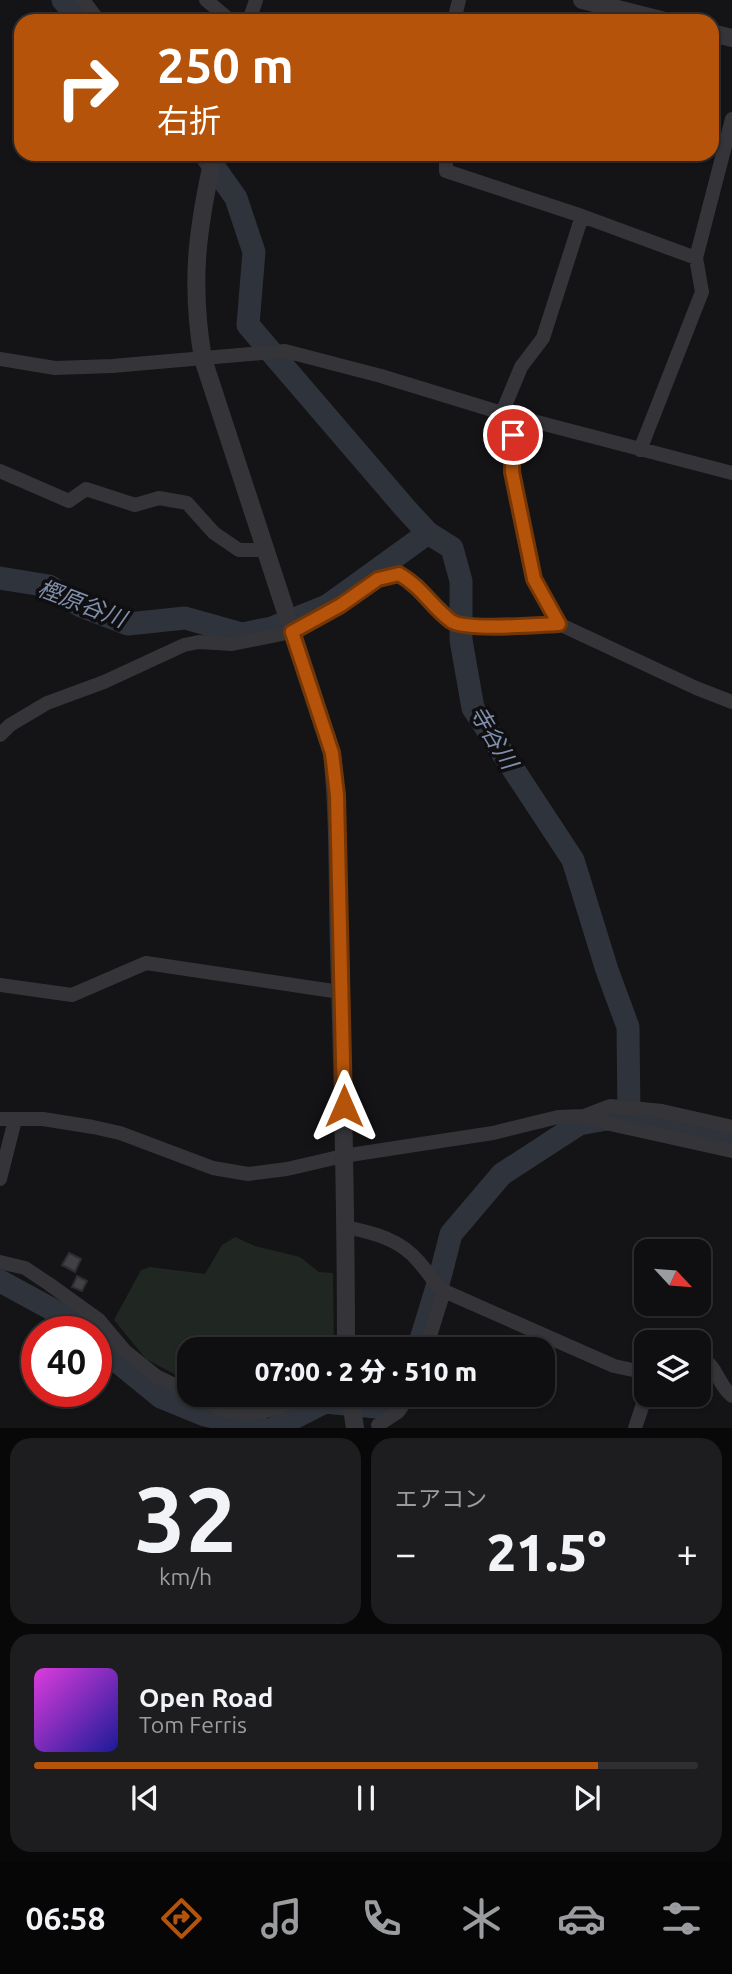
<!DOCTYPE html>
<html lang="ja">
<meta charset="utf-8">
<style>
:root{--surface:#0f0e10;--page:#1d1c1e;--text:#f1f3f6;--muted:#9b9c9f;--line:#2f2e30;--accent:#b45309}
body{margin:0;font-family:Ubuntu,"Noto Sans JP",sans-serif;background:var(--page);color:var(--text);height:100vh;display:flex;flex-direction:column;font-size:26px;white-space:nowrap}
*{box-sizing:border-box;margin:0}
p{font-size:23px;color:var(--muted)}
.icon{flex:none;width:38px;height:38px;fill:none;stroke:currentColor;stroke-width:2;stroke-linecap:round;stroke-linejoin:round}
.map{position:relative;height:1428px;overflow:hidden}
.drawer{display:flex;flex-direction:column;gap:10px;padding:10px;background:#080809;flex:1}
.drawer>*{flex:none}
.top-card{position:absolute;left:14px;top:14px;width:705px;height:147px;border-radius:21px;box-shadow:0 2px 5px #0004,0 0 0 2px var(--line);background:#b45309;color:#fff;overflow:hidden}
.needle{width:46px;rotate:116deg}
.tools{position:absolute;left:634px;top:1239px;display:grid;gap:14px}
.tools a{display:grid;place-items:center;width:77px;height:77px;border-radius:14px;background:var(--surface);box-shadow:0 2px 5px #0004,0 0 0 2px var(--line);font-size:35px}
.speed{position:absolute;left:21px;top:1316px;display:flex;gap:14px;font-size:35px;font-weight:700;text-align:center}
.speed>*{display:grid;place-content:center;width:91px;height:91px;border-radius:50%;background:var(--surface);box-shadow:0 2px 5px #0004,0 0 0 2px var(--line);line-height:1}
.speed .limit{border:10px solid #d22;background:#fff;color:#111}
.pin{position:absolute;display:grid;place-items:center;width:60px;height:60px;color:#fff;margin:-30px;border:4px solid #fff;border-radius:50%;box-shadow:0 2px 7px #0007}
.me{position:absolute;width:77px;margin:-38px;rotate:0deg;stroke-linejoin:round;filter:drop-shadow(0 0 5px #0008)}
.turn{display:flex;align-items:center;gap:24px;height:147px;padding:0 28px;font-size:32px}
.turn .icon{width:91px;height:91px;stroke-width:2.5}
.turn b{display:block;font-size:49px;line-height:60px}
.big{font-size:52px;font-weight:800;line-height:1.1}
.drawer .card{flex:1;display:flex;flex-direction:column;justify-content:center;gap:10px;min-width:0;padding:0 24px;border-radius:21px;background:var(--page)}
.drawer .dial{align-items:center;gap:0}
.dial b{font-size:91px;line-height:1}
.song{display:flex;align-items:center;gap:21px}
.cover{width:84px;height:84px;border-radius:10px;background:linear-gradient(135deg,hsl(300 70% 55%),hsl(240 70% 35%))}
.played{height:7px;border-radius:4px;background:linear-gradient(90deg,var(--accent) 85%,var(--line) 85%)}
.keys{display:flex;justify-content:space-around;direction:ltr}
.heat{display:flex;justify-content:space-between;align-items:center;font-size:38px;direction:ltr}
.drawer .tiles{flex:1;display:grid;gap:10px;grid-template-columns:1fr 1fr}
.card:last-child{grid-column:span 2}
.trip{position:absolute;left:177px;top:1337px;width:378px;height:70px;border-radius:21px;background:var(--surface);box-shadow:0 2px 5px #0004,0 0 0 2px var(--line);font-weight:800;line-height:70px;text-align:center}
.tabs{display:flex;height:112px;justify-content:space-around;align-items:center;background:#060606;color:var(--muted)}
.tabs .icon{width:49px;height:49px}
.tabs .active{color:var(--accent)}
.tabs b{font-size:32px;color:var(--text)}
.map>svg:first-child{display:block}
.green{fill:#202722}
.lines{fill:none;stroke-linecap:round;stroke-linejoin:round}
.river{stroke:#2e333c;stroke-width:23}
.building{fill:#404045;stroke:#2e2d31;stroke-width:2}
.minor{stroke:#353539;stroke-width:14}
.tertiary{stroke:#353539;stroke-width:18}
.route-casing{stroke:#753606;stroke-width:18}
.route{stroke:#b45309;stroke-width:12}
.labels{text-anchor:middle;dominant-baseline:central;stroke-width:7;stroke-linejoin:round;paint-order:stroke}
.water-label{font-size:23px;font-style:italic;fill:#808fac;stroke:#0f0e10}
</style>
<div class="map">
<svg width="732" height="1428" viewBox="0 0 732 1428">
<rect width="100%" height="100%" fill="#141315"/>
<path class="green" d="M235,1237L255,1246L300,1257L319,1272L333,1273L334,1349H189V1382L146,1359L114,1320L141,1270L150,1267L205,1274L222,1245Z
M216,1395H283C254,1408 245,1409 216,1395Z"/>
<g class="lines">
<path class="river" d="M63,0L83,21
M205,154L236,198L254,252L248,325L405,508L428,533L452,548L461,581V640L473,708L573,860L607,970L628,1027L629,1115
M0,578L49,586L81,606L128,624L185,618L242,634L272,628L327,606L428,533
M0,1281L68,1318L82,1332
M96,1344L161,1397L205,1415L261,1428
M418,1349L440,1277L451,1234L502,1174L579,1124L629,1115L732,1140
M274,1428L325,1402L376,1407L395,1395"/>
</g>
<path class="building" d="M69,1253L81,1259L75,1272L62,1265Z
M77,1276L87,1281L82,1291L72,1287Z"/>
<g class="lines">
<path class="minor" d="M83,0L99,21
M206,0L231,21
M249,21L256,0
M454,21L459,0
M446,154V171L582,216L696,258
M0,359L55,368L112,366L285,351L381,376L502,413L732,473
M502,413L521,367L543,338L582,216
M513,416L512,472L521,523L534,579L559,624
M640,450L702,292L696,258L732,119
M0,471L69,501L86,489L135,505L159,498L187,503L214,533L239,550H267
M0,735L10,725L47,703L104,682L184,645L199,642L232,644L292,632L341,605L378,578L399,574L416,584L453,622L469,626L559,624L696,688L732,702
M0,985L72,995L146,963L340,992
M584,1116L610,1124L732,1151
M0,1119H43L93,1127L120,1133L213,1168L248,1174L287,1169L343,1156L493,1133L558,1117L584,1116L610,1106L662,1111L732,1127
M0,1179L15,1120
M346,1227C374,1233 400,1239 419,1262C428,1272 433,1282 444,1291L614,1366L633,1370L646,1366
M0,1262L25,1268L49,1284L99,1320L125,1351L156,1376L189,1392
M426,1349L444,1291
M698,1356C720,1368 715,1381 732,1396
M194,1395C242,1423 259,1416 307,1395
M380,1428L378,1425L398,1412L410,1395
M635,1428L646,1395"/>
<path class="tertiary" d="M582,0L665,21
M712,33L732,38
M214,154C197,230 190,282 203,359L332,753C339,819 337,884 339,950C343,1083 346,1216 346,1349
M350,1395L355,1428"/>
</g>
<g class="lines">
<g class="route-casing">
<path id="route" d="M344,1106L337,795L332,753L292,632L341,605L378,579L399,574C423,588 431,606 451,621C465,631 538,625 559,624L534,579L512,472L513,435"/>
</g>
<use href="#route" class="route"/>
</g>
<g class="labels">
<g class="water-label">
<text transform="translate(82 603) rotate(21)">樫原谷川</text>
<text transform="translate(494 737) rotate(59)">寺谷川</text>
</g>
</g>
</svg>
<div class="tools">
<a><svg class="needle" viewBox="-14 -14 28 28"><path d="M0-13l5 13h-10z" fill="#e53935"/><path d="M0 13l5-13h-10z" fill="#9b9c9f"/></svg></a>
<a><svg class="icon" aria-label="layers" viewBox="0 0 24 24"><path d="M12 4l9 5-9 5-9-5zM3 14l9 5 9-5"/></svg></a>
</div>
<div class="speed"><div class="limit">40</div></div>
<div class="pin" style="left:513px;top:435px;background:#d93025"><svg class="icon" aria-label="arrive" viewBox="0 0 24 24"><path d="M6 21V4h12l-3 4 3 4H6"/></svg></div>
<svg class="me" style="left:344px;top:1106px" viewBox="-20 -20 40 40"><path d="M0-17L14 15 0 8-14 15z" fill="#b45309" stroke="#fff" stroke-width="4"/></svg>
<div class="trip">07:00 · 2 分 · 510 m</div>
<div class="top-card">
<div class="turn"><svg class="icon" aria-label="right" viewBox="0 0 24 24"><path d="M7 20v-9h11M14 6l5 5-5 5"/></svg><div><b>250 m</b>右折</div></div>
</div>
</div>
<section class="drawer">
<div class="tiles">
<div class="card dial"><b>32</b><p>km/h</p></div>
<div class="card"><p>エアコン</p>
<div class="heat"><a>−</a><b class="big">21.5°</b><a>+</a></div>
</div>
<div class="card">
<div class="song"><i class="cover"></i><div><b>Open Road</b><p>Tom Ferris</p></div></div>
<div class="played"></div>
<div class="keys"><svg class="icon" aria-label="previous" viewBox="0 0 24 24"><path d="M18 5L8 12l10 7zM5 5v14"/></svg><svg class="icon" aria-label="pause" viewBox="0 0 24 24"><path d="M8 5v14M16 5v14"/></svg><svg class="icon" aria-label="next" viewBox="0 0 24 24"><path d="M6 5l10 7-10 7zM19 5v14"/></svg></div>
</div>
</div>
</section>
<nav class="tabs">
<b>06:58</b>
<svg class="icon active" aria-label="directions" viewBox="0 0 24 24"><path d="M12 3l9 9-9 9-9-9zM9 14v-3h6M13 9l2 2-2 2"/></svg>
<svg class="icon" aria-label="music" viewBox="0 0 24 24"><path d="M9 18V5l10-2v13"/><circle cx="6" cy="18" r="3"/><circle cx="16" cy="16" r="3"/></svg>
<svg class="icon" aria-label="phone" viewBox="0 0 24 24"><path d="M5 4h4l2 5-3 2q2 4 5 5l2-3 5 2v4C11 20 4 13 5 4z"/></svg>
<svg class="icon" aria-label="climate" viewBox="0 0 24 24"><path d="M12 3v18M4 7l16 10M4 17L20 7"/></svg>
<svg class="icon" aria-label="car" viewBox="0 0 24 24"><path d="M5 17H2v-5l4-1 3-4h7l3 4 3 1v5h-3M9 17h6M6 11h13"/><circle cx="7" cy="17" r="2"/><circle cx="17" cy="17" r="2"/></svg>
<svg class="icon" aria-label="filters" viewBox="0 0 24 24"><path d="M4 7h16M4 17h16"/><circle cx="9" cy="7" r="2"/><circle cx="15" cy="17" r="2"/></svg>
</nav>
